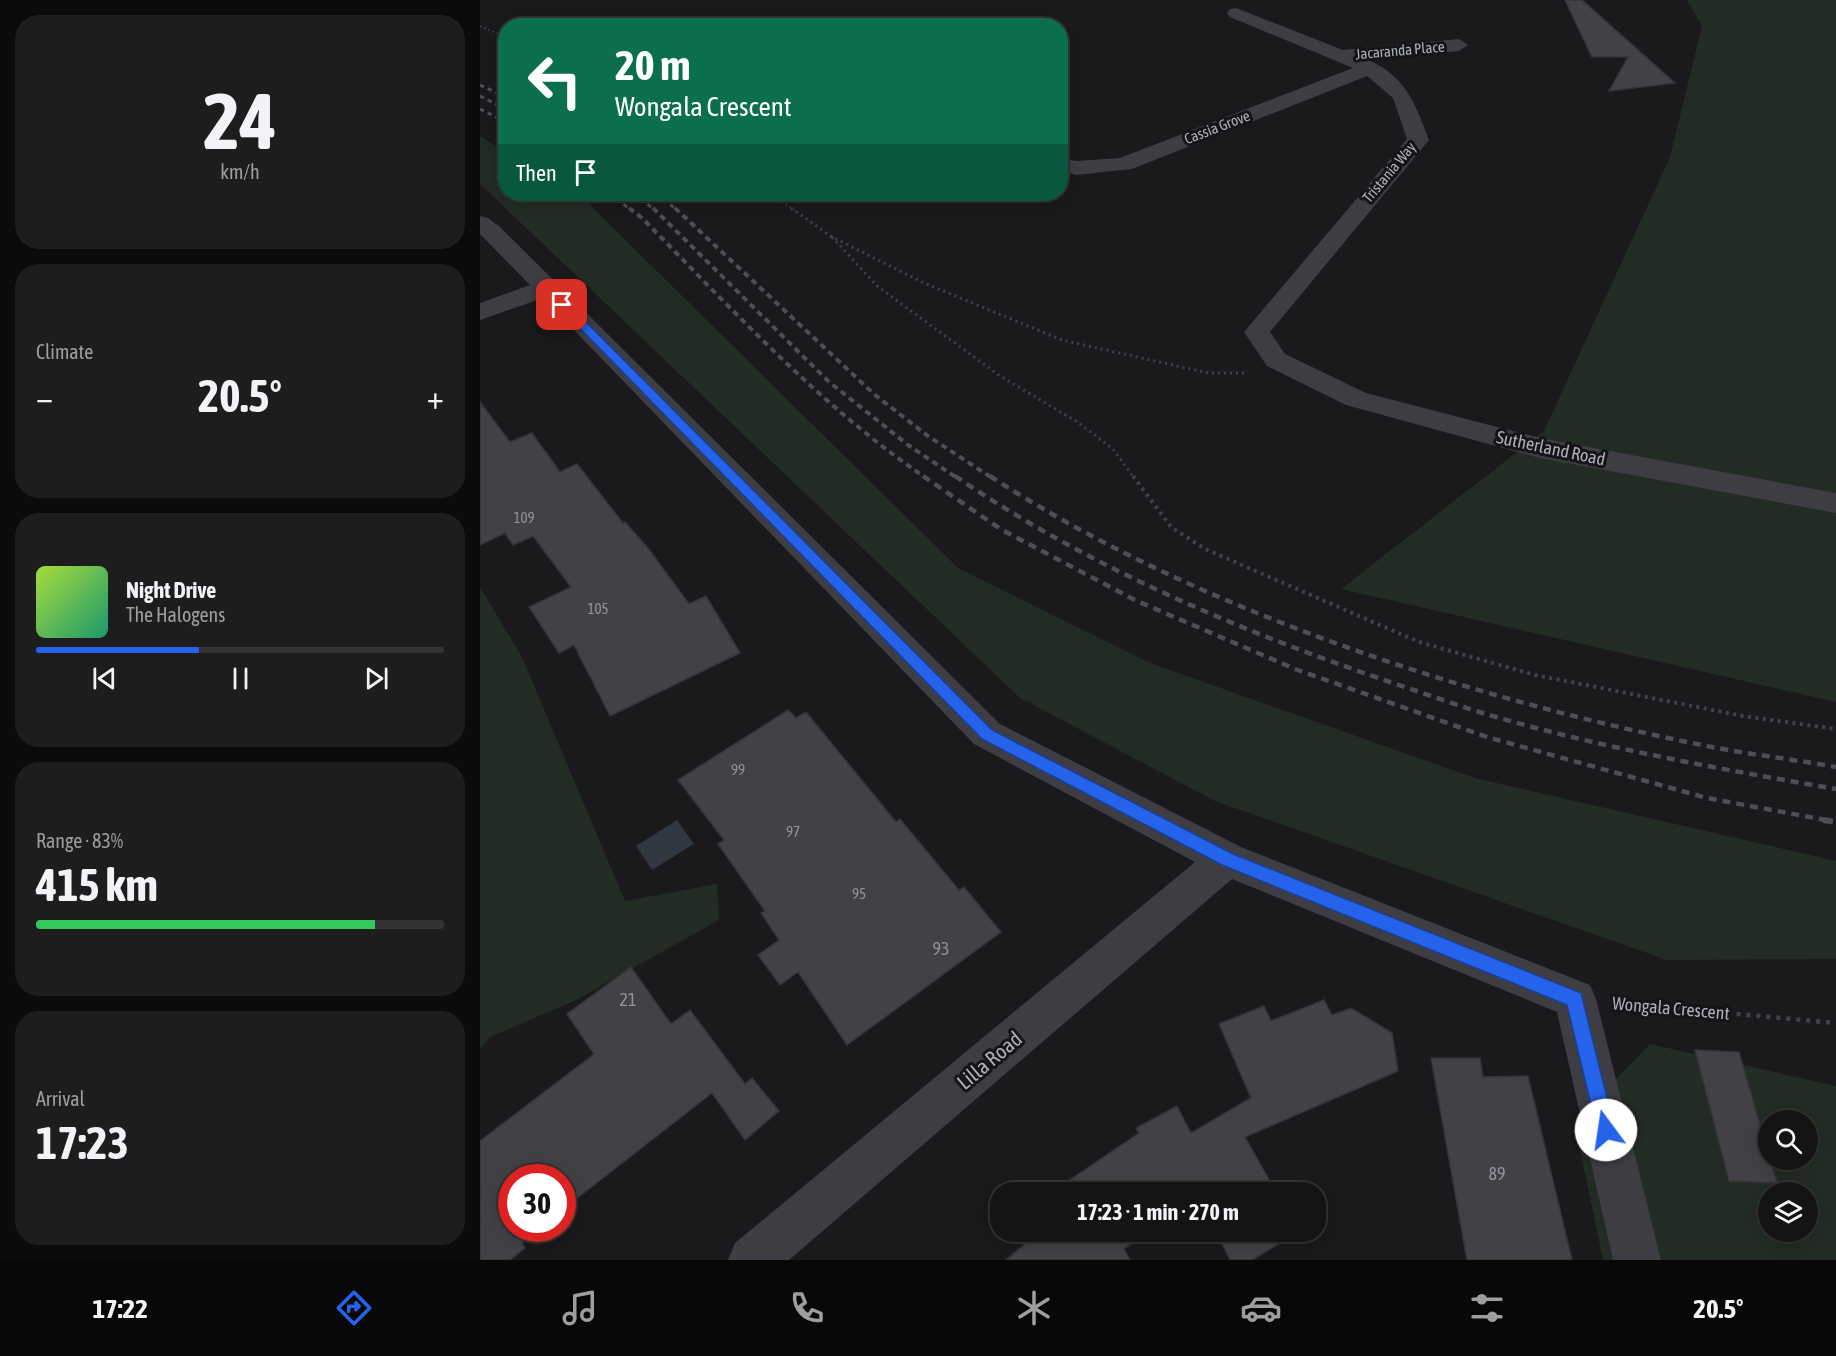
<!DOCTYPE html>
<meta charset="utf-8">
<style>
:root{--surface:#141415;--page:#1d1d1e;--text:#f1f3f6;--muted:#9d9ea0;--line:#333334;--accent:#2563eb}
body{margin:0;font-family:"Asap Condensed",sans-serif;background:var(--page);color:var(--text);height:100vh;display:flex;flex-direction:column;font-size:22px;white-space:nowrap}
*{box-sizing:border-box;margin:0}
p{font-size:20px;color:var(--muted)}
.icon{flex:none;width:33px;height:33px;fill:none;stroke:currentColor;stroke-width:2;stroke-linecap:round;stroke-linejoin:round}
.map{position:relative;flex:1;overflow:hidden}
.panel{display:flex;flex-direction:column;gap:15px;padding:15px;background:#0b0b0c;width:480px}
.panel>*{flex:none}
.banner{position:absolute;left:18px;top:18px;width:570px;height:183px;border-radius:24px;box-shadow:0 3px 15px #0003,0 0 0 2px var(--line);background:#0b6e4f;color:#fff;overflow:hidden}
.buttons{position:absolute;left:1278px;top:1110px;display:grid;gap:12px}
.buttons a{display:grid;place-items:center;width:60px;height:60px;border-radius:50%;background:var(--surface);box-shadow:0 3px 15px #0003,0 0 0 2px var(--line);font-size:30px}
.speed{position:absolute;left:18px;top:1164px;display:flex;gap:12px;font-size:30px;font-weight:700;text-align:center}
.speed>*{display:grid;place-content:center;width:78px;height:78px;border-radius:50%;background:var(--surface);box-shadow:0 3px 15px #0003,0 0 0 2px var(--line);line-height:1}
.speed .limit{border:9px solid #d22;background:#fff;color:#111}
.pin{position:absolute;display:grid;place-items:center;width:51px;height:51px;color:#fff;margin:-26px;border-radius:12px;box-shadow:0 3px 9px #0006}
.me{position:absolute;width:66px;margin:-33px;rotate:346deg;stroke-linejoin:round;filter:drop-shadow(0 0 4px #0008)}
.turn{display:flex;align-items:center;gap:21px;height:126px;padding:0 18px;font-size:27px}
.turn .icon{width:78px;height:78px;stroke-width:2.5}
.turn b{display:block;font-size:42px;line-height:51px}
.then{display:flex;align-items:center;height:57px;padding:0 18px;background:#0003;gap:12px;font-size:22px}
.big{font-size:45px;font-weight:700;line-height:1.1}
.panel .tile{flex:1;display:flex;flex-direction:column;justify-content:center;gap:9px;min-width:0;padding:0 21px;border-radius:24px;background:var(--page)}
.panel .dial{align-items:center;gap:0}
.dial b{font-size:78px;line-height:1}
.song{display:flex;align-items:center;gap:18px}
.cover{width:72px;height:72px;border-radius:9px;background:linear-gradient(135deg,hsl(80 70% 55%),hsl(160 70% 35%))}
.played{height:6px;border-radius:3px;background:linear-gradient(90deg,var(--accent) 40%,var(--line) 40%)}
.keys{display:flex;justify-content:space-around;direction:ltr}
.heat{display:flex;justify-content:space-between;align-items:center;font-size:33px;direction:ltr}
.charge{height:9px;border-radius:4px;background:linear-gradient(90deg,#34c759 83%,var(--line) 0)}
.trip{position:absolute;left:510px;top:1182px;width:336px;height:60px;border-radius:24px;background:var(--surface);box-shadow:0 3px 15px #0003,0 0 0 2px var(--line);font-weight:700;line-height:60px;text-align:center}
.dock{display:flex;height:96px;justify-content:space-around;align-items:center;background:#080808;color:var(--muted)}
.dock .icon{width:42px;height:42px}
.dock .selected{color:var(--accent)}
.dock b{font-size:27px;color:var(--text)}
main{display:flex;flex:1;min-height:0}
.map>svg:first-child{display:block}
.green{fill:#222b24;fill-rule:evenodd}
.water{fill:#303741}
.building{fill:#424246;stroke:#353438;stroke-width:1.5}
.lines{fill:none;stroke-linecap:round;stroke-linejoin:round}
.path-far3{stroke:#414248;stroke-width:2;stroke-dasharray:1.5 3;stroke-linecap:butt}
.path-far2{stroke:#414248;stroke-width:3;stroke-dasharray:2 4;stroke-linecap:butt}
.path-far1{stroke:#414248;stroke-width:4;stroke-dasharray:3 4.5;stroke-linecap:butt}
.path{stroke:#414248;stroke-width:4.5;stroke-dasharray:4 6;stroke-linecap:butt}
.minor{fill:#3d3d43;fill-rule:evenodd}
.rail-far3{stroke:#4e4f56;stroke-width:3;stroke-dasharray:4.5 4;stroke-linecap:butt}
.rail-far2{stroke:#4e4f56;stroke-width:4;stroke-dasharray:6 4.5;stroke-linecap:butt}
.rail-far1{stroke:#4e4f56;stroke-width:4.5;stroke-dasharray:8 6;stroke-linecap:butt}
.rail{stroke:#4e4f56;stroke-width:6;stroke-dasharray:10 8;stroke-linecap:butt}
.route{fill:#2563eb;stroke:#184099;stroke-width:1.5}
.labels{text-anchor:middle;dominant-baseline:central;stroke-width:6;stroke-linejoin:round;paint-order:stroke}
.far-street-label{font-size:15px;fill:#adb0bc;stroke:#151517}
.number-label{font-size:15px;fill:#92949e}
.street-label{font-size:18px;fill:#adb0bc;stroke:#151517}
.near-number-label{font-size:18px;fill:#92949e}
.near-street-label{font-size:21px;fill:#adb0bc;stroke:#151517}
</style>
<main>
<section class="panel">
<div class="tile dial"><b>24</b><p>km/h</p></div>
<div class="tile"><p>Climate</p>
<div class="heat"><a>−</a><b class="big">20.5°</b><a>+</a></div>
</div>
<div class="tile">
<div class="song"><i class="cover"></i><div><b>Night Drive</b><p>The Halogens</p></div></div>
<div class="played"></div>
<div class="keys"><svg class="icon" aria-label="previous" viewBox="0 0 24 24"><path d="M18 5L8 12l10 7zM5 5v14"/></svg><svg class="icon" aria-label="pause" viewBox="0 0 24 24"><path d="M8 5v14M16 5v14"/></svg><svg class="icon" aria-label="next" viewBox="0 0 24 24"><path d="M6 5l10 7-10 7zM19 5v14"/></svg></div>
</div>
<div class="tile"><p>Range · 83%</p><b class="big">415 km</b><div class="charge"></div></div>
<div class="tile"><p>Arrival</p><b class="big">17:23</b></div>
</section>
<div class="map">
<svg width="1356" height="1260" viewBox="0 0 1356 1260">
<rect width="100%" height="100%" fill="#1a1a1c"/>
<path class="green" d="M1207,0H1356V702L861,589L1064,431L1190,157L1222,26Z
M0,136L25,152L26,194H94L106,201L478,568L670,663L995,778L1356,861V959L1187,960L735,801L540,698L0,184Z
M0,587L42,657L145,901L237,884L239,920L94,1001L10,1037L0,1049Z
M1170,1044L1356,1086V1260H1123L1094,1121ZM1288,1120H1328V1160H1288ZM1288,1192H1328V1232H1288Z"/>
<path class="water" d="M197,820L214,844L172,870L156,846Z"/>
<path class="building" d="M1085,0H1102L1195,83L1129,91L1148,57H1112Z
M0,402L30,442L52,433L80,472L97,464L143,523L145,522L168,548L209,604L226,596L260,653L130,716L94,645L79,653L49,607L91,587L53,536L33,545L25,533L0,545Z
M308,710L316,718L326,712L416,822L420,819L479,890L484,887L521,932L367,1045L318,972L300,985L278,955L299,940L281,913L285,911L238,844L244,840L198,780Z
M151,967L191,1024L210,1010L265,1084L272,1078L299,1111L265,1140L232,1093L82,1210V1178H32V1228H60L42,1243L45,1248L30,1260H0V1141L114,1054L87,1014Z
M844,1000L852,1015L871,1008L912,1033L918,1071L765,1137L796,1192H572L659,1133L656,1128L697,1106L711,1133L771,1098L739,1024L784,1006L791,1021Z
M1215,1050L1259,1052L1297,1183L1249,1181Z
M951,1058H1000L1003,1077L1048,1076L1092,1260H987Z
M559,1232H667L644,1249L650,1260H526Z
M736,1232H818L772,1260H750Z"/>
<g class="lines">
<path class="path-far3" d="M0,26L26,37
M291,194L314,210"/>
<path class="path-far2" d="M311,208L352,237L444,283L582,340L728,373H767
M352,237L397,286L520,376L599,423L633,449L654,478"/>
<path class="path-far1" d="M653,476L691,527L725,549L939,642L1055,675L1263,716L1356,729"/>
<path class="path" d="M1137,1003L1356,1023"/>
<path class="minor" d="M756,8L863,50L979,39L988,45L979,51L886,59C926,76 935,103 949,140L790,332L805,354L886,393L1060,438L1356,493V513L1060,458L866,405L787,366L764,332L927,139L913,98L887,76L652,169L596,175L580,171V158L596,161L640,158L873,68L750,17L747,13L750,9Z
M0,216L8,218L20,227L520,724L761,847L1110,985L1116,999L1181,1260H1133L1077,1012L752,879L309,1260H248L255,1243L715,862L494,744L63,298L0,320V303L50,285L0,234Z"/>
<path class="rail-far3" d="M0,85L26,97
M0,96L26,109
M0,109L26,122
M130,194L151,210
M154,194L175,210
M177,194L197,210"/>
<path class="rail-far2" d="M149,208L162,218C252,309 339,405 446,478
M173,208L348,381L428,445L477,478
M195,208L395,395L448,436L512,478"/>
<path class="rail-far1" d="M443,476L522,530L657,601L815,669L1007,737L1227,798L1351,821
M475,476C609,567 757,630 910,682C943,693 976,705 1009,715C1122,748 1240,769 1356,789
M510,476C712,608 986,698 1222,745C1266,754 1311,759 1356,767"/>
<path class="rail" d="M1343,820L1356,822"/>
</g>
<path class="route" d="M79,302H86L512,730L753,854L1101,993L1135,1130L1132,1136L1126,1139L1119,1136L1117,1130L1087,1005L742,865L502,739L79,307Z"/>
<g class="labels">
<g class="far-street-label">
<text transform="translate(920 50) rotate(-5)">Jacaranda Place</text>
<text transform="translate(737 127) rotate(-21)">Cassia Grove</text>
<text transform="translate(909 172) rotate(-50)">Tristania Way</text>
</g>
<g class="number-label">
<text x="44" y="517">109</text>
<text x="118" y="608">105</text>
<text x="258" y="769">99</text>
<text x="313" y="831">97</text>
<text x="379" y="893">95</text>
</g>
<g class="street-label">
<text transform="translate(1071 448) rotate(12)">Sutherland Road</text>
<text transform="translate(1191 1008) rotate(5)">Wongala Crescent</text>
</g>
<g class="near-number-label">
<text x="461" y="948">93</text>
<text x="148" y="999">21</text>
<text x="1017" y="1173">89</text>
</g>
<g class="near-street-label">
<text transform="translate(509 1060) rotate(-40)">Lilla Road</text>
</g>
</g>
</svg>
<div class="buttons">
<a><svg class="icon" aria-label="search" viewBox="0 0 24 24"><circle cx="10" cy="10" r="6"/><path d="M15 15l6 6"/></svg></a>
<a><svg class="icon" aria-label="layers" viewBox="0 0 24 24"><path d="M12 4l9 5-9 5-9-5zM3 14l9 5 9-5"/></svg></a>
</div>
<div class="speed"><div class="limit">30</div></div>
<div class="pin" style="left:82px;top:305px;background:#d93025"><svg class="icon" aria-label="arrive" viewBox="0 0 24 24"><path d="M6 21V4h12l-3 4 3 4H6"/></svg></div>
<svg class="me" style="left:1126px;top:1130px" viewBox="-20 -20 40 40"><circle r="19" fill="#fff"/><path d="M0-13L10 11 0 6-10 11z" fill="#2563eb"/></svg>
<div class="trip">17:23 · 1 min · 270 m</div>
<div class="banner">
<div class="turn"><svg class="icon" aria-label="left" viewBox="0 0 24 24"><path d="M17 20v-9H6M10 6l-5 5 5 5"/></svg><div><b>20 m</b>Wongala Crescent</div></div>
<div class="then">Then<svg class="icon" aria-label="arrive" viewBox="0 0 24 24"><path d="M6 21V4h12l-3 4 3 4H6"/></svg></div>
</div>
</div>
</main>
<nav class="dock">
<b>17:22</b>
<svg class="icon selected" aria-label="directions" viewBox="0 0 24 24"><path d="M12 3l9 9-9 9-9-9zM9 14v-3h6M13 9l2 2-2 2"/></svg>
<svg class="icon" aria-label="music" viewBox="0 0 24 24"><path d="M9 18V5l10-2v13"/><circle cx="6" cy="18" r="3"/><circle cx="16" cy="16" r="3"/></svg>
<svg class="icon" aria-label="phone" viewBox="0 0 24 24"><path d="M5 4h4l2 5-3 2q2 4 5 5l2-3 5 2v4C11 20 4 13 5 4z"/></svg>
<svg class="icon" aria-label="climate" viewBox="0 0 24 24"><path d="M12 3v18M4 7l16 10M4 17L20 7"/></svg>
<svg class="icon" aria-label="car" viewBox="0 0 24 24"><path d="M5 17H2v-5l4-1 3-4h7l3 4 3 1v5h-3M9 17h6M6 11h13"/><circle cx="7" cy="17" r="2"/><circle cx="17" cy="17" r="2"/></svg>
<svg class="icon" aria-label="filters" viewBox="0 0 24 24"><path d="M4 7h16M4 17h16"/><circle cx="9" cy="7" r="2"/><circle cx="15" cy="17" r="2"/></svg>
<b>20.5°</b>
</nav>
